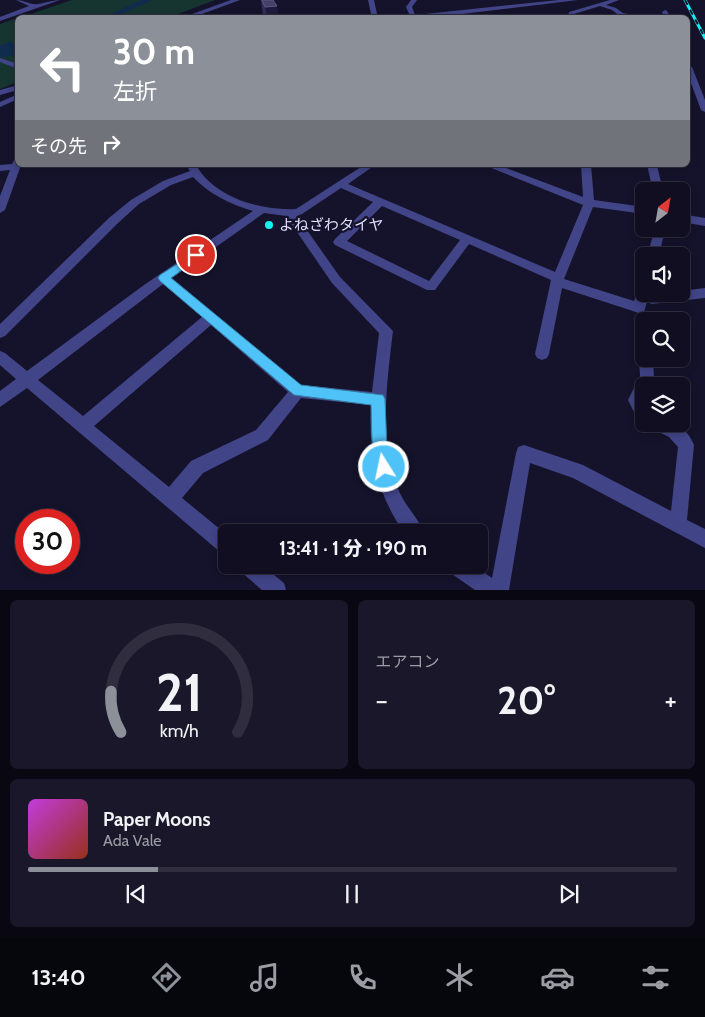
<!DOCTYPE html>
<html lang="ja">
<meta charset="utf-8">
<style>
:root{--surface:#100e20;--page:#191729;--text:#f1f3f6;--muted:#9c9ca5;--line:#302e3e;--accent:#8c9099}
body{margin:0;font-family:Cabin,"Noto Sans JP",sans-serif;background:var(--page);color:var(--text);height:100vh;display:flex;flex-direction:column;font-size:19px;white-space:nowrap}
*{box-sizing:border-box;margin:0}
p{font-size:16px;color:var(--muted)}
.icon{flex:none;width:28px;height:28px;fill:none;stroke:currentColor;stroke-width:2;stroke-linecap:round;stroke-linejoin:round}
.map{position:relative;height:590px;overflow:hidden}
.sheet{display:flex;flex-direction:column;gap:10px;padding:10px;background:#090812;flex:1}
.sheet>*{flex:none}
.hud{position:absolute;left:15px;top:15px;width:675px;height:152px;border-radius:8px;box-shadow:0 2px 8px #0003,0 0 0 1px var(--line);background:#8c9099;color:#fff;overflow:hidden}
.needle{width:32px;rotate:31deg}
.fabs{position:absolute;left:635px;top:182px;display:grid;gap:10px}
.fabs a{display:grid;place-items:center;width:55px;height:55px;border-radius:8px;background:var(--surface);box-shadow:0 2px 8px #0003,0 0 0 1px var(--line);font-size:25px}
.speed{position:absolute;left:15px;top:509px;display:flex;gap:10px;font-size:25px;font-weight:700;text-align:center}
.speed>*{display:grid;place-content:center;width:65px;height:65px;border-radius:50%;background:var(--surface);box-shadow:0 2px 8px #0003,0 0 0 1px var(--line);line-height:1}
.speed .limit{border:8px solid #d22;background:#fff;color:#111}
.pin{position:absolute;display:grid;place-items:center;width:42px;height:42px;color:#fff;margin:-21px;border:2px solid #fff;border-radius:50%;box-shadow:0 1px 5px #0007}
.me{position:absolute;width:55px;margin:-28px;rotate:350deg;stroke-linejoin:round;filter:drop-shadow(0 0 4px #0008)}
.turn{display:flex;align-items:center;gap:18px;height:105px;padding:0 15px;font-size:22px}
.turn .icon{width:65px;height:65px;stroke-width:2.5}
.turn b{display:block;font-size:35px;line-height:42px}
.then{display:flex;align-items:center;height:48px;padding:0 15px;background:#0003;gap:10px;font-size:19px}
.big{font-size:38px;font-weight:800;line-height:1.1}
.sheet .card{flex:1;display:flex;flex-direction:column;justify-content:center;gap:8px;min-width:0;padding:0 18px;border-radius:8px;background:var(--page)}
.sheet .dial{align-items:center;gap:0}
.dial svg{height:130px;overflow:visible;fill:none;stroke:var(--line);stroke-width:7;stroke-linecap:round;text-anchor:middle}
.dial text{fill:var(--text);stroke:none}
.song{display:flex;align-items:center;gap:15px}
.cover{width:60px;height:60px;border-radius:8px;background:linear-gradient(135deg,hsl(290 70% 55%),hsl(10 70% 35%))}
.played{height:5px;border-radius:2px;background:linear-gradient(90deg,var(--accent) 20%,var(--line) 20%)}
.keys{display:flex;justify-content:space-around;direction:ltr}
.heat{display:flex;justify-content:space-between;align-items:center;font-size:28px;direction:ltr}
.sheet .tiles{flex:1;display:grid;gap:10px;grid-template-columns:1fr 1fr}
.card:last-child{grid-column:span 2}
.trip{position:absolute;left:218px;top:524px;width:270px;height:50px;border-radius:8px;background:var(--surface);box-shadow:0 2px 8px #0003,0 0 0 1px var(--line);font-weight:800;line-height:50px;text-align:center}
.menu{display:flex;height:80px;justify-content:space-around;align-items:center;background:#06060d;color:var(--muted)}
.menu .icon{width:35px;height:35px}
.menu .selected{color:var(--accent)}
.menu b{font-size:22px;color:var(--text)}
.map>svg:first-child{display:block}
.green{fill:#163531}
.water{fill:#102c4c}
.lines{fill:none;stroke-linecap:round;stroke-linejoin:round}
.minor{fill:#414487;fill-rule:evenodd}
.rail-casing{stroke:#15f1f3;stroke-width:3}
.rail{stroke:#15132b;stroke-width:2;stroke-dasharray:5.5;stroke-linecap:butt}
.wall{fill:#322d57}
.shaded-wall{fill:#1f1b3e}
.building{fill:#454069;stroke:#5d5980}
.route{fill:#4fc3f7;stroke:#337fa1}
.poi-dot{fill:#15f1f3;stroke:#15132b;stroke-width:2}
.labels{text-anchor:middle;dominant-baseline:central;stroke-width:4.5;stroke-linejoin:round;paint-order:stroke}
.poi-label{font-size:15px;fill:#dfdffd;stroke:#15132b;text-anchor:start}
</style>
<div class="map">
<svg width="705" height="590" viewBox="0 0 705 590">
<rect width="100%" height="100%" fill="#15132b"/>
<path class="green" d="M72,0H215L170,17L19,18Z
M17,18V82L0,89V24Z"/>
<path class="water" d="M141,0H153L115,17H97L111,14Z
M12,41V44L17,42V54L0,58V45Z"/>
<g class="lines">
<path class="minor" d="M16,0C23,0 27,3 33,4C41,5 51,0 60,0L0,21V17L29,6Z
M231,0H240L191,18H181Z
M368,0H374L377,14L375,18H369L371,14Z
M411,0H417L412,7L415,15L559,0H578L429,18H404L410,16L406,7Z
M610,0H619L606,5L616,8L623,13L650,18L621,17L612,10L600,6L574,14V18H568L569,12Z
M665,10L667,11L671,18H665L662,12Z
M0,58L18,64V69L0,62Z
M688,65L692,67L705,100V112L701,110L688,75Z
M18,85V90L0,95V90Z
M18,94V99L0,107V102Z
M18,157V165H21L5,210L0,213V196L10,170L0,171V165L12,164L15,158Z
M186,165H196C214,197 260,211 296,209L364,165H375L348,184L555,272L583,205L484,165H498L583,197L581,165H591L594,200L644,207V214L593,207L564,279L634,301L640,285L644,283V294H681V291L705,288V298L652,304L647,302L644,312L639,313L562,288L549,354L547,358L542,360L537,358L535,354L551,280L469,244L435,290H427L335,245L333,242L335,239L373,202L341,188L302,214L297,216L340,277L393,331C387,381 379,438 397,486C403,504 417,516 424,532H404C377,495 368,451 371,405L301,398L268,440L203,473L182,498L226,534V555L220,552L27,388L0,407V391L16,379L0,365V351L5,353L27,371L144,285L253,211C230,204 209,194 193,177L171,185L139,204L118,223L5,336L0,338V324L110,217L131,200L163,181L190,171ZM382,206L460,240L429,281L347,241ZM264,213L286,216L332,283L379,333L372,392L301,385L172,278ZM163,284L202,317L83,416L38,380ZM211,325L288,392L256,430L191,461L169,487L94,426Z
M647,165H657L663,191H653Z
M681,214L705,218V226L681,222Z
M655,229H665L659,256H647Z
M644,354V359H653L654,377L650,386H644V424L639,422L628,400L640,376L639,359Z
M650,424C671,423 685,423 694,445L687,520L705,529V548L573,478L530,463L509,590H475L449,572L447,565H473L492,578L516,453L518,447L524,445L583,465L671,511L678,447L669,437L653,429Z
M239,565H262L284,583L286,590H262L241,572Z"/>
<g class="rail-casing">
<path id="rail" d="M685,0L705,38"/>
</g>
<use href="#rail" class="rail"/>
</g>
<path class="wall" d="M261,0H273L277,6L278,18H264L263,15Z"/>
<path class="shaded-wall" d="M277,6L278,18H267L265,7Z"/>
<path class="building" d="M262,0H273L277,6L265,7Z"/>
<path class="route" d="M196,252L199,253L201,255L199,258L171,278L301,385L383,395L385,399L387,450L391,467L389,472L384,474L379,472C370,451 372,427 371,405L294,395L160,281L158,278L160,275Z"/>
<circle class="poi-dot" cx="269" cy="225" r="5"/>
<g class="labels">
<g class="poi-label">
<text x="279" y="225">よねざわタイヤ</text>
</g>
</g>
</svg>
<div class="fabs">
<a><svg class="needle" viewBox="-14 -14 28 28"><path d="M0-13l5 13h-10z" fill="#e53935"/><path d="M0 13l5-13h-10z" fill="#9c9ca5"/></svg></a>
<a><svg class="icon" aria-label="sound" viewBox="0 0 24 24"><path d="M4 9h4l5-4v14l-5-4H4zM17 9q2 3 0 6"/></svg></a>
<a><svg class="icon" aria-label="search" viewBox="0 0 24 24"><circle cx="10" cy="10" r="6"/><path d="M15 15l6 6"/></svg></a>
<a><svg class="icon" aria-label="layers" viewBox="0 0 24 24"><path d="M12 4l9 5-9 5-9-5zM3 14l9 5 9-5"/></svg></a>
</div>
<div class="speed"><div class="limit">30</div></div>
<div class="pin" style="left:196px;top:255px;background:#d93025"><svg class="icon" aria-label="arrive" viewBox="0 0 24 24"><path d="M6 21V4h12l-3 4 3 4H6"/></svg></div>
<svg class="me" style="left:384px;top:467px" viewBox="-20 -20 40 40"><circle r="17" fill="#4fc3f7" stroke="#fff" stroke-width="3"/><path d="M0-11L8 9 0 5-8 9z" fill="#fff"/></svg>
<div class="trip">13:41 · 1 分 · 190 m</div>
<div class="hud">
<div class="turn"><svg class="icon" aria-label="left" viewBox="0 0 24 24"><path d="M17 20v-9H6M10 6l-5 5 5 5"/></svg><div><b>30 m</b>左折</div></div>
<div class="then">その先<svg class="icon" aria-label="right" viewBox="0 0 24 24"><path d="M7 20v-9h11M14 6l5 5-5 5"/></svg></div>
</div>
</div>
<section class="sheet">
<div class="tiles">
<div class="card dial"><svg viewBox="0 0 100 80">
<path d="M14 69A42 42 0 1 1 86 69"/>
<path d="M14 69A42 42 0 0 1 8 44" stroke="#8c9099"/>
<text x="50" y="56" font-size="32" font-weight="700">21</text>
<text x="50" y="72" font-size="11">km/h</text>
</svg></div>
<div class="card"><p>エアコン</p>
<div class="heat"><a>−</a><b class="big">20°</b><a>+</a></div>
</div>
<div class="card">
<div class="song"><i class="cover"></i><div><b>Paper Moons</b><p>Ada Vale</p></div></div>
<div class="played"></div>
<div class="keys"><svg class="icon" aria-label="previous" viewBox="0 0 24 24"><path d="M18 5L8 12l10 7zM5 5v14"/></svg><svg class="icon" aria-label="pause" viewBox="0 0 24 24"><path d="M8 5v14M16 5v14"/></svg><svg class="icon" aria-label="next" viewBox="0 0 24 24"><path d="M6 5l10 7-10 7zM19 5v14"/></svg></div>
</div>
</div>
</section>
<nav class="menu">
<b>13:40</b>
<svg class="icon selected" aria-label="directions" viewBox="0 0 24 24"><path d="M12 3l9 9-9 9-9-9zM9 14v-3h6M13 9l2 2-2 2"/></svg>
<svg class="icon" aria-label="music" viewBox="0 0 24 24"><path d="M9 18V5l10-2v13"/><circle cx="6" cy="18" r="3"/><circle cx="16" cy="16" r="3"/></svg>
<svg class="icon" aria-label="phone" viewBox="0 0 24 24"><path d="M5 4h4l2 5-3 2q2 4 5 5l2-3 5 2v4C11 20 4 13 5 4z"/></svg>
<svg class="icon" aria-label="climate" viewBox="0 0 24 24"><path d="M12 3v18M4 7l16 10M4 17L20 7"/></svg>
<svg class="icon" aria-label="car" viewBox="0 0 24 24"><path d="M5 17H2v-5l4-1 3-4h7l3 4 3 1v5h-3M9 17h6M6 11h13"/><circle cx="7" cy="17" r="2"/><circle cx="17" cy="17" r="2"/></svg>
<svg class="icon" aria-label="filters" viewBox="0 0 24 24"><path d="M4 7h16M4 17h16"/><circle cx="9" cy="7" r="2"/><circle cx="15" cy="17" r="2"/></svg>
</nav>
